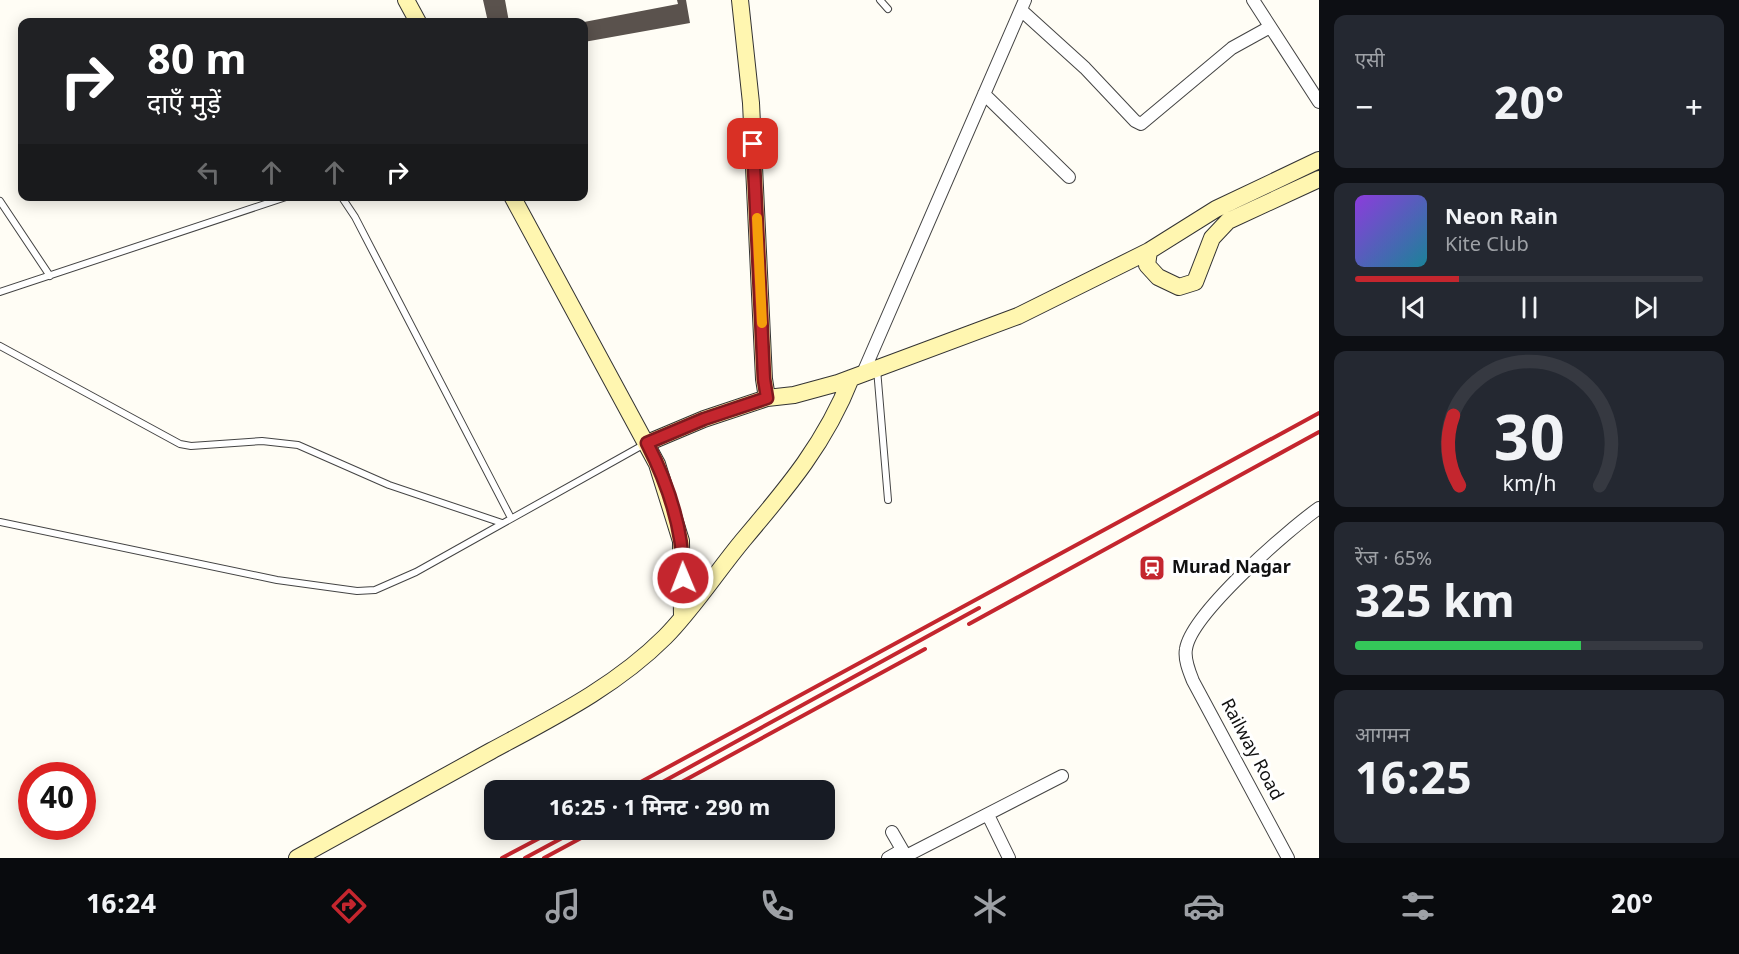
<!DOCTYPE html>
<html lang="hi">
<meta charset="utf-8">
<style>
:root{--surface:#171b24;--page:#242831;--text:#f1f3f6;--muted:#9ea1a6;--line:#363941;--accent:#c4262e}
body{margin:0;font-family:Georgia,"Noto Sans Devanagari",serif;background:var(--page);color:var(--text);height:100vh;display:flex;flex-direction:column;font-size:22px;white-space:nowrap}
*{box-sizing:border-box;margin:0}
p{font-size:20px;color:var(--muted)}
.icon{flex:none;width:33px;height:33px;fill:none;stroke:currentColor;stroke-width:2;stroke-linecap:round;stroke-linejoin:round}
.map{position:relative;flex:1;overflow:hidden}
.panel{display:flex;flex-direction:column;gap:15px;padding:15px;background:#0d0f14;width:420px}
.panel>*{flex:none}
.top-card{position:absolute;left:18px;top:18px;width:570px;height:183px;border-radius:12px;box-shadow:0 3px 15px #0003;background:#202124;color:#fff;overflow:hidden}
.speed{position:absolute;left:18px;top:762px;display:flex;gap:12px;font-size:30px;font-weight:700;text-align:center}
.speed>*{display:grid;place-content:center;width:78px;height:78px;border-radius:50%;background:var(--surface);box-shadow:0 3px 15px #0003;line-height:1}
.speed .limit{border:9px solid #d22;background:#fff;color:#111}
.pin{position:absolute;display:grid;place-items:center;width:51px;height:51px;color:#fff;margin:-26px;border-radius:12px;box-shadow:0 3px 9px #0006}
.me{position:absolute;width:66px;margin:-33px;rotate:359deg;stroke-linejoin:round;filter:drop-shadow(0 0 4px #0008)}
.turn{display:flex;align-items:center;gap:21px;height:126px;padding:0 30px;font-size:27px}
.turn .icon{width:78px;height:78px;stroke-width:2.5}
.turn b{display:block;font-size:42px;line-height:51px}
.lanes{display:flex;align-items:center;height:57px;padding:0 30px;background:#0003;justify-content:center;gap:30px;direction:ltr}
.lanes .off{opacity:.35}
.big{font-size:45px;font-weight:700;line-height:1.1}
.panel .tile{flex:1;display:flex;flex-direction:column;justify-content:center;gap:9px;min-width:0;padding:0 21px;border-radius:12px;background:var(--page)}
.panel .dial{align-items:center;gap:0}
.dial svg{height:156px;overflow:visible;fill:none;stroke:var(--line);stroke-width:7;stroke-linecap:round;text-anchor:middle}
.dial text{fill:var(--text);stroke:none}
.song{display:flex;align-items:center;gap:18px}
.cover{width:72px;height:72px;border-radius:9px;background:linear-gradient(135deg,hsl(270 70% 55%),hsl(190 70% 35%))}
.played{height:6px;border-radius:3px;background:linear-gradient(90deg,var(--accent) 30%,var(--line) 30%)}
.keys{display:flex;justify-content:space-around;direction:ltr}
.heat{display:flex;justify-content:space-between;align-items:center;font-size:33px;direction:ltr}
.charge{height:9px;border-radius:4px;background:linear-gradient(90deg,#34c759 65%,var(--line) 0)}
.trip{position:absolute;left:484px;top:780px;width:351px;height:60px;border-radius:12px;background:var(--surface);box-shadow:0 3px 15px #0003;font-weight:700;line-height:60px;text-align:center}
.tabs{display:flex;height:96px;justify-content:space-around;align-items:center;background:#090b0e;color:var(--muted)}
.tabs .icon{width:42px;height:42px}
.tabs .selected{color:var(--accent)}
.tabs b{font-size:27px;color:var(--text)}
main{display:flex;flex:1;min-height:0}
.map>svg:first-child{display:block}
.building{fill:#5a524d}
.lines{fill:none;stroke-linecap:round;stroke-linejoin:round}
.lane-casing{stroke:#444;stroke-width:8}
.street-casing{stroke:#444;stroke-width:14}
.secondary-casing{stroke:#333;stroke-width:18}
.lane{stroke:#fff;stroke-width:6}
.street{stroke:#fff;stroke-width:12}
.secondary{stroke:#fff6b0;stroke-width:16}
.rail{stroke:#c4262e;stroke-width:4}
.route-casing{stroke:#7f191e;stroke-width:15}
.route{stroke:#c4262e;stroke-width:10}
.slow{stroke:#f59e0b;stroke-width:10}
.labels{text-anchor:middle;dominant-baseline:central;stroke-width:6;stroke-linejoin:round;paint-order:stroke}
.poi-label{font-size:18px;font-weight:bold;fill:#111;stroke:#fff;text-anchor:start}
.street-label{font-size:18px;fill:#111;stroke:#fff}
</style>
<main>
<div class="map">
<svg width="1319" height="858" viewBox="0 0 1319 858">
<rect width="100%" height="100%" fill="#fffdf5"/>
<path class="building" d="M483,0H505L509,22H488Z
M677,0H686L690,23L584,42V22L678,4Z"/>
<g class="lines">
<g class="lane-casing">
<path id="lane" d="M880,0L888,9
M341,196L355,217L511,518
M0,201L50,276
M0,292L289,196
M0,346L180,444L191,446L262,441L298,445L389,485L502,523
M877,369L888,500
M0,522L277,580L357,591L375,590L416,572L643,445"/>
</g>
<g class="street-casing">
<path id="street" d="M1253,0L1319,102
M1021,10L1085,68L1135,121L1141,124L1232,48L1270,27
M984,94L1069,177
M863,373L1025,0
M988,815L1009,858
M892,832L907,858
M906,856L1062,776
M888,858L902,850
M1288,858L1193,681C1189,671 1184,659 1186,649C1191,614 1289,529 1319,508"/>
</g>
<g class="secondary-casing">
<path id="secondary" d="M406,0L418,22
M740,0L751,103L764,379L767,398L794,395L838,383L1018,316L1149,251L1216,209L1319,160
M512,196L657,464L681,541L682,618
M1149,251L1147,265L1158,277L1179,287L1195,282L1212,238L1228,221L1319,179
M647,443L704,419L767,398
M297,858C362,822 426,787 491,751C552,718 615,687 665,637C693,609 718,570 744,539C788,487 826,442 851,378"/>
</g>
<use href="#lane" class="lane"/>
<use href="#street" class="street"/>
<use href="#secondary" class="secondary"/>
<path class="rail" d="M969,624L1319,432
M626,790L1319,413
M648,790L979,608
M667,790L925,649
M502,858L555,830
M525,858L577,830
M544,858L596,830"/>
</g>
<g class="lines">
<g class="route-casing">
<path id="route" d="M683,578C684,532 668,484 647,443L704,419L767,398L764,379L753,144"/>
</g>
<use href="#route" class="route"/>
<path class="slow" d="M757,218L762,323"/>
</g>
<defs>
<g id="station-square" transform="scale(1.35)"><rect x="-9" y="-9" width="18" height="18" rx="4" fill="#c4262e" stroke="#fff"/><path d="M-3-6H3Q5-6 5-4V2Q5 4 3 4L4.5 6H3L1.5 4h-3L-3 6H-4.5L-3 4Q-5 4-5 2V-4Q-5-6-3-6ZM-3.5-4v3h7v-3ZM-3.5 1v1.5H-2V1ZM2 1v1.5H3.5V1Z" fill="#fff"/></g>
</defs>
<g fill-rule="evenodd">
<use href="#station-square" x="1152" y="568"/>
</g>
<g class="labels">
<g class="poi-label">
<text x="1172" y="568">Murad Nagar</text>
</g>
<g class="street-label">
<text transform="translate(1251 750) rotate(62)">Railway Road</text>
</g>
</g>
</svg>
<div class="speed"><div class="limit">40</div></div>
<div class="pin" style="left:753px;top:144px;background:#d93025"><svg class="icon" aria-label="arrive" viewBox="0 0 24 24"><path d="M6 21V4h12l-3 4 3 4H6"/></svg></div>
<svg class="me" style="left:683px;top:578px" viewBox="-20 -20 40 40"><circle r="17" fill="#c4262e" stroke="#fff" stroke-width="3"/><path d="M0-11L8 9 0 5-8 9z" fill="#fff"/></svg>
<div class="trip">16:25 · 1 मिनट · 290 m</div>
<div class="top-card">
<div class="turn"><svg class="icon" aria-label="right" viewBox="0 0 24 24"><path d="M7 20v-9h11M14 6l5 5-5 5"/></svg><div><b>80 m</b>दाएँ मुड़ें</div></div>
<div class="lanes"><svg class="icon off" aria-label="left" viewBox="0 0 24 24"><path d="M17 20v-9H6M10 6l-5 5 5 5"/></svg><svg class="icon off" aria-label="ahead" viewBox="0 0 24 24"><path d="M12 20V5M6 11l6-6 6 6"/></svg><svg class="icon off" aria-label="ahead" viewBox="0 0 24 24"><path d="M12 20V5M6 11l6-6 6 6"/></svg><svg class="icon" aria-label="right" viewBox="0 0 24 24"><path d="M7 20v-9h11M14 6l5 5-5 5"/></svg></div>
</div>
</div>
<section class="panel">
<div class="tile"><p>एसी</p>
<div class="heat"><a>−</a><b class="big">20°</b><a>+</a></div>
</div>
<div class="tile">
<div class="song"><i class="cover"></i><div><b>Neon Rain</b><p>Kite Club</p></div></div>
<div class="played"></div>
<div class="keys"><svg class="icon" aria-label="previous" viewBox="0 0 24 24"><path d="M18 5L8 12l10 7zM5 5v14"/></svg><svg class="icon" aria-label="pause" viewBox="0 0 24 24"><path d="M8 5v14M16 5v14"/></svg><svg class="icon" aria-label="next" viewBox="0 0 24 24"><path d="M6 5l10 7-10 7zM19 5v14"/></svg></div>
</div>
<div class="tile dial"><svg viewBox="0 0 100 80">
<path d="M14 69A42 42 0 1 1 86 69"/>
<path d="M14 69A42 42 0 0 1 11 33" stroke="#c4262e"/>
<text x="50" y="56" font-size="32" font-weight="700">30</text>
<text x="50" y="72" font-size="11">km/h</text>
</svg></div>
<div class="tile"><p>रेंज · 65%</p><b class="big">325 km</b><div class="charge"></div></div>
<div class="tile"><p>आगमन</p><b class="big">16:25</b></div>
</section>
</main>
<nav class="tabs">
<b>16:24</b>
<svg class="icon selected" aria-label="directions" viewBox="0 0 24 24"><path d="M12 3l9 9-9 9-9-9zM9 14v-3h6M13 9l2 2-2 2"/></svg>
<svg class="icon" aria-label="music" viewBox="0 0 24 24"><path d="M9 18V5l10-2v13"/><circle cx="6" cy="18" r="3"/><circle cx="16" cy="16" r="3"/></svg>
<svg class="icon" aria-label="phone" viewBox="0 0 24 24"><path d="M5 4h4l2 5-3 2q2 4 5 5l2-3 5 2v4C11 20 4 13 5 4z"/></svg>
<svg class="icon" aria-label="climate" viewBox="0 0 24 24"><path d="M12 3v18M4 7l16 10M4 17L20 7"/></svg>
<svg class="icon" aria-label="car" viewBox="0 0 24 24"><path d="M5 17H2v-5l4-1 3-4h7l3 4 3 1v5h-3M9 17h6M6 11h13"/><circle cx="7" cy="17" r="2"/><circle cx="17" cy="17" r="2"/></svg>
<svg class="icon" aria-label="filters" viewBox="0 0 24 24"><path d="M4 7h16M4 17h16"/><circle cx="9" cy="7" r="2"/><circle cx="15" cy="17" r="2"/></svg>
<b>20°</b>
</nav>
